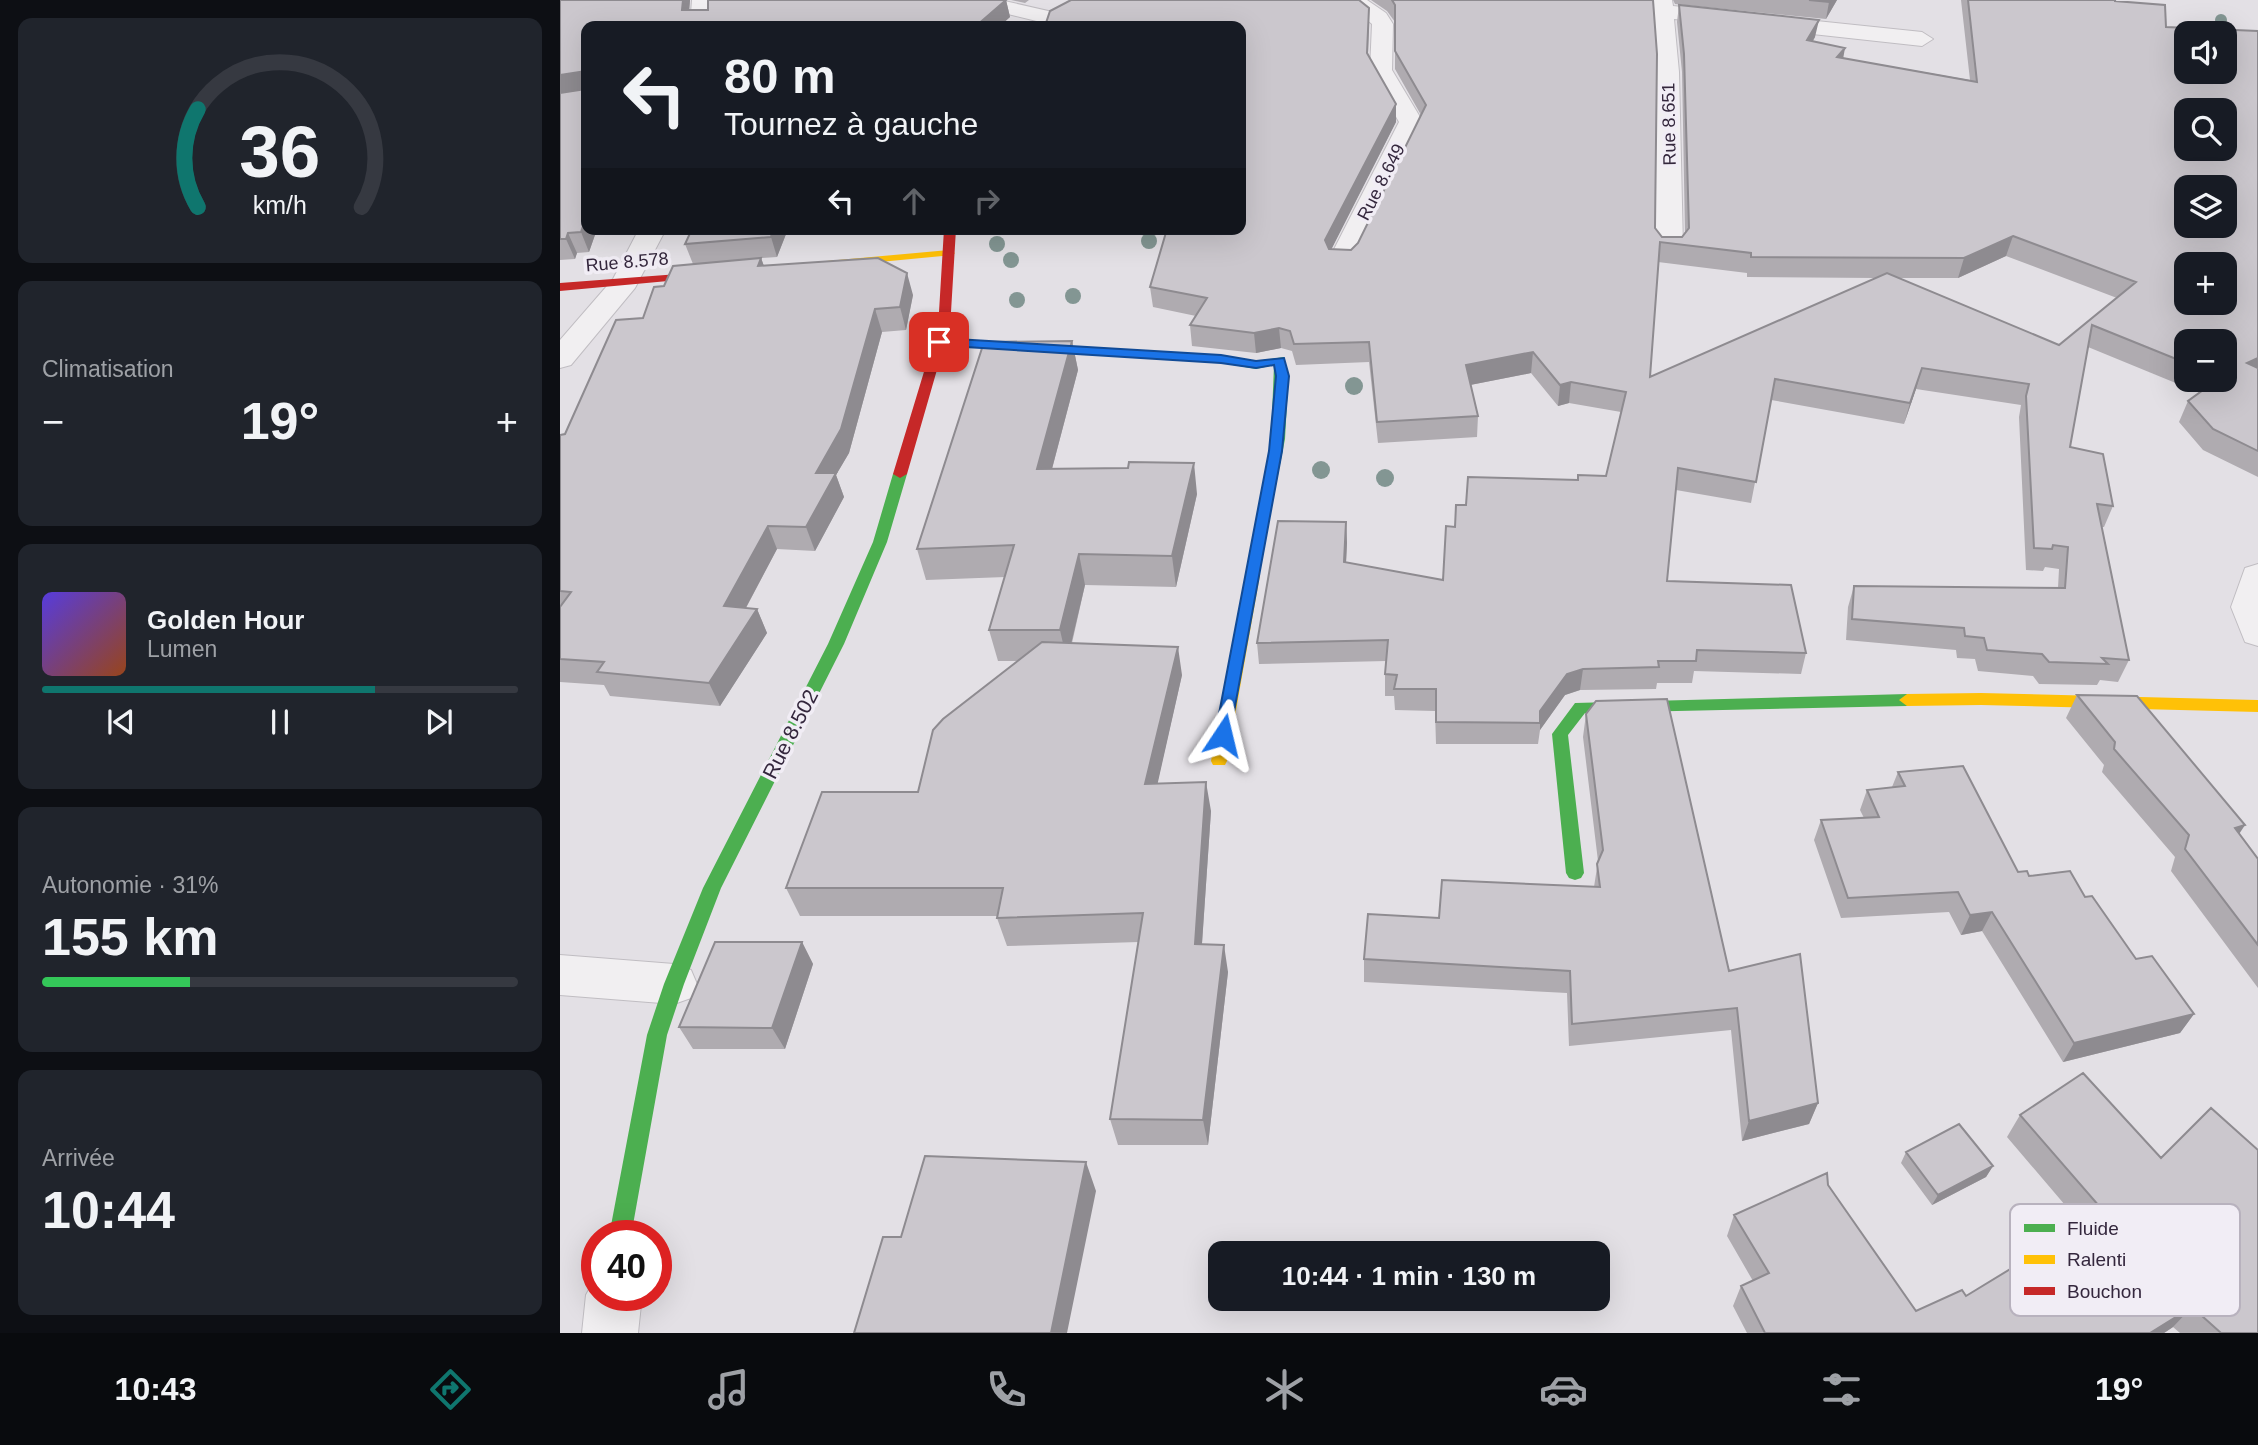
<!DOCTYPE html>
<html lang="fr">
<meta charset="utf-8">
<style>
:root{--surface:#171b24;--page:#20242c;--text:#f1f3f6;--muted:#9ea1a6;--line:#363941;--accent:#0f766e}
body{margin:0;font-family:Helvetica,sans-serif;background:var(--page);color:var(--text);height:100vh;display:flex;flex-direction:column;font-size:26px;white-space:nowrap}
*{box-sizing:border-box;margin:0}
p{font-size:23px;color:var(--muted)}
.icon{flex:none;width:38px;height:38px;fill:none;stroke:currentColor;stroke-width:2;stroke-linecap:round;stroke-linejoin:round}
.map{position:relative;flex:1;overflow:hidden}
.drawer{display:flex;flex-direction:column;gap:18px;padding:18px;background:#0d0f14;width:560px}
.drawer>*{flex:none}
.banner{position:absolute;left:21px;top:21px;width:665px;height:214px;border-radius:14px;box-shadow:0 7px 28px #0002;background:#171b24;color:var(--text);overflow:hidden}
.tools{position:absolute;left:1614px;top:21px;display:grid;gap:14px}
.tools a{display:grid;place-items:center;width:63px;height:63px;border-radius:14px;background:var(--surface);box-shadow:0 7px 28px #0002;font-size:35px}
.speed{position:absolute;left:21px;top:1220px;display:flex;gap:14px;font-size:35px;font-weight:700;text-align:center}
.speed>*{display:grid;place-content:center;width:91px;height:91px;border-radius:50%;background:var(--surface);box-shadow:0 7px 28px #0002;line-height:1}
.speed .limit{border:10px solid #d22;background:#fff;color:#111}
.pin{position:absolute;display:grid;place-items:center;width:60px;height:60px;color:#fff;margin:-30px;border-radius:14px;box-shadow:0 4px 10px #0006}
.me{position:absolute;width:77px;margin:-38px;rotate:10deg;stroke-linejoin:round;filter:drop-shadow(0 0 5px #0008)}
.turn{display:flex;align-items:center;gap:24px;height:147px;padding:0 28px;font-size:32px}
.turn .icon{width:91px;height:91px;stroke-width:2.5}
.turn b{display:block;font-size:49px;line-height:60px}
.lanes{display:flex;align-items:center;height:66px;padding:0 28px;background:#0003;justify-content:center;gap:35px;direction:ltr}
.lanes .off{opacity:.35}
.big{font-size:52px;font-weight:700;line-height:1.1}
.drawer .widget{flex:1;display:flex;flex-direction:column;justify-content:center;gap:10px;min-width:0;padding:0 24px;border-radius:14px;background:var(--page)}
.drawer .dial{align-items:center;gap:0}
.dial svg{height:182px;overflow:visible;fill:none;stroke:var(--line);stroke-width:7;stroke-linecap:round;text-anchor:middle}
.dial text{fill:var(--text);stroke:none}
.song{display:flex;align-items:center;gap:21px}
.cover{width:84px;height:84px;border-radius:10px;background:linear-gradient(135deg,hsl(250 70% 55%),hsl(20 70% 35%))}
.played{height:7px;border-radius:4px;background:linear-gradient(90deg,var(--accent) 70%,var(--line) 70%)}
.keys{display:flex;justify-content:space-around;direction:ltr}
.heat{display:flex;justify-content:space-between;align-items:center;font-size:38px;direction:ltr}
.charge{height:10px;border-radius:5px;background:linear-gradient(90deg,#34c759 31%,var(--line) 0)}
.trip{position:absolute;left:648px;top:1241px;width:402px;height:70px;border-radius:14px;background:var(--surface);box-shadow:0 7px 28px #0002;font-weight:700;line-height:70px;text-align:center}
.dock{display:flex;height:112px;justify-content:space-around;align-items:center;background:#090b0e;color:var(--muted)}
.dock .icon{width:49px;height:49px}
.dock .on{color:var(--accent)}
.dock b{font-size:32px;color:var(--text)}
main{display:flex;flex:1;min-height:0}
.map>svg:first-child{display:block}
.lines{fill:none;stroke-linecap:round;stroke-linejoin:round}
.street-casing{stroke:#c0bdc2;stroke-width:2}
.street{fill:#f1eff1;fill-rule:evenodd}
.fast{fill:#4caf50;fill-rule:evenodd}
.slow{fill:#ffc107;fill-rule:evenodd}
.jam{fill:#c62828;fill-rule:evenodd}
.tree{fill:#839693}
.wall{fill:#afabb0;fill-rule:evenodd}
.shaded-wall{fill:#8e8b90}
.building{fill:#cbc7cd;stroke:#8e8b90;stroke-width:2;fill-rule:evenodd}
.route{fill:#1a73e8;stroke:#114b97;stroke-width:2}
.labels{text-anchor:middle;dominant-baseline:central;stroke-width:7;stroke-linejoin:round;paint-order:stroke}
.far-street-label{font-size:18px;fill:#34273d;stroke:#f1edf5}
.street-label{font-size:21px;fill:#34273d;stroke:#f1edf5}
.key{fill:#f1edf5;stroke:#b8b2be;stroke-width:2}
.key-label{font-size:19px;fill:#34273d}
</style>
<main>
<section class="drawer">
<div class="widget dial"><svg viewBox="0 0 100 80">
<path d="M14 69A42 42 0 1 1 86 69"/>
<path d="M14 69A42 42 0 0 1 14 26" stroke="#0f766e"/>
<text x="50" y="56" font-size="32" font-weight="700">36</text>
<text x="50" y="72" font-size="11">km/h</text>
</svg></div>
<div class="widget"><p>Climatisation</p>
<div class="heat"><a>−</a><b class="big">19°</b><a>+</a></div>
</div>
<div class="widget">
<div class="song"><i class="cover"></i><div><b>Golden Hour</b><p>Lumen</p></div></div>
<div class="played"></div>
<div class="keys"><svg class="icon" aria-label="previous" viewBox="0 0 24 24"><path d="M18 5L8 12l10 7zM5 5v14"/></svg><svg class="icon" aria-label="pause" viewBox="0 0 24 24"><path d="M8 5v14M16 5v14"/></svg><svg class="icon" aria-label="next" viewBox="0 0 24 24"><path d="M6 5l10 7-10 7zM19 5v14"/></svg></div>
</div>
<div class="widget"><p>Autonomie · 31%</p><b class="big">155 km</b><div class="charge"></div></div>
<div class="widget"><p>Arrivée</p><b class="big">10:44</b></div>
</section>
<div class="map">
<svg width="1698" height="1333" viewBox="0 0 1698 1333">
<rect width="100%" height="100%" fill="#e3e0e5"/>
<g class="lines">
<g class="street-casing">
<path id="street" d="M132,0H152V26H130Z
M404,0H440L497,13L500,18L489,24L407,4Z
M782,0H807L826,13L833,24L832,70L863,122L796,261L792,267H772L768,261L839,122L810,70L812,24Z
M1092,0H1112L1113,6L1362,32L1373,39L1362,46L1114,19L1119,72L1123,248L1119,254H1099L1095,248L1097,72Z
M79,229H106L75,288L11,365L0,368V340L53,279Z
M1698,564V646L1685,642L1671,607L1685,568Z
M0,955L114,964L131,970L137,984L131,998L114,1004L0,995Z
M37,1275V1295H82L78,1333H22L26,1295Z"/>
</g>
<use href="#street" class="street"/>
<path class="fast" d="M379,338L661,355L696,361L724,357L728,385L725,439L698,578H688L686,575L711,439L714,365L696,369L661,363L375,345L373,342Z
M340,470L347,474L327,542L284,644L161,888L124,984L107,1035L71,1236H49L87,1035L104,984L143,888L268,644L313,542L333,474Z
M1347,694L1355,700L1347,706L1025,713L1008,735L1024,873L1021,878L1015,880L1009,878L1006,873L992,734L1015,703Z"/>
<path class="slow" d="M389,250L395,253L393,255L267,267L261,264L267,261Z
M693,570L700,575L667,761L665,765H653L651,761L686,575Z
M1421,693L1698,700V712L1421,705L1347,706L1339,700L1347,694Z"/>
<path class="jam" d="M384,229H396L391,312L385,342L347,474L340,478L333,474L373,342L379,312Z
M158,271L164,274L162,276L0,291V283Z"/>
</g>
<g class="tree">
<circle cx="1661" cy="20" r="6"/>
<circle cx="589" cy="241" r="8"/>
<circle cx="437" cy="244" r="8"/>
<circle cx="451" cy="260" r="8"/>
<circle cx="513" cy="296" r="8"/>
<circle cx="457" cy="300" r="8"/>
<circle cx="794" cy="386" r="9"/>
<circle cx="761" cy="470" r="9"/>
<circle cx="825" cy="478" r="9"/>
</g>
<path class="wall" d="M0,0H130L129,10H148L446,0L450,17L440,26H26V229H47L36,232L29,252L17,253L15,259L0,260Z
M451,0H469L465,3Z
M811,0H1093L1095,228L1102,237H1122L1125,232L1122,72L1117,22L1119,5L1255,37L1253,41L1283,58L1410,80L1401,0H1555L1606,27L1698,31V477L1643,450L1619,422L1628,401L1640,393L1528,347L1510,447L1553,506L1544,527H1542L1569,660L1558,682L1540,680L1537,685L1479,684L1473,676L1418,671L1415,659L1397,658L1396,650L1286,640L1288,607L1294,586L1498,588L1499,569L1485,567L1483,571L1466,570L1459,417L1461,405L1356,389L1344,424L1211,400L1191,503L1116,490L1107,581L1246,653L1241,674L1134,671L1132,683H1097L1096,689L1020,690L1005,695L980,730L978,744H876L875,711L835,710L834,696H825V674L826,661L699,664L697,643L786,522L787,543L786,562L883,580L895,527L906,505L1018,480L1046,476L1061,412L1009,403L998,406L971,373L910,385L918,416L917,437L818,443L809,362L736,365L732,351L721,348L696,353L632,346L630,325L636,316L593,307L590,287L681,229L809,25L808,55L836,122L771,249L791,250L798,243L861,115L835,69V22L827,11ZM1446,256L1557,298L1499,345L1339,278H1398ZM1098,262L1187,273V277L1316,278L1090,377ZM1626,341L1664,380H1626Z
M1113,0H1277L1266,19L1115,4Z
M228,229L217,257L201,258L204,266L353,295L346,330L322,332L289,453L276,475L284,497L255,551L217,549L186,608L197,609L207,633L160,706L50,696L44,685L0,682V435L5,434L104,286L133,264L125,244Z
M512,341L518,370L492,469L637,494L616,587L525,585L512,643L622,675L597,784L651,811L642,944L668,972L648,1145H558L550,1119L579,942L447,946L437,918L438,916H240L226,888L358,792L457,661H438L429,630L445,577L366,580L357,549Z
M1517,695L1679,834L1698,859V988L1611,871L1615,857L1542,772L1544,765L1506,718Z
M1026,714L1169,971L1258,1103L1249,1124L1182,1141L1171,1030L1009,1046L1007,993L804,982V959L879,918L1034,887L1038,861L1023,737Z
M1338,772L1458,872L1525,897L1576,959L1634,1014L1620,1033L1503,1062L1422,931L1401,935L1389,912L1281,918L1254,840L1261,820L1304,818L1300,810L1307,790L1332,787Z
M242,942L253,964L225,1049H133L119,1027Z
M1460,1115L1698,1333H1620L1613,1327L1604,1333H1187L1173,1306L1181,1286L1193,1281L1167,1236L1174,1215L1268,1185L1356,1311L1406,1296L1522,1225L1447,1137Z
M1346,1152L1433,1166L1426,1177L1372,1205L1341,1163Z"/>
<path class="shaded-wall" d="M123,0H130L128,26L122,10Z
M446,0L450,17L440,26H416Z
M1270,0H1277L1266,19L1269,2Z
M1259,20L1255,37L1243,57L1247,40Z
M1285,48L1282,65L1277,57Z
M20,72L26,91L0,95V75Z
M836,104V122L766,260L765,240Z
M26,217V229H47L36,232L29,252L21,232Z
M213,229H228L217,257L211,237Z
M8,233L17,253L15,259L6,239Z
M1453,236L1446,256L1398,278L1404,258Z
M201,258L209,280L198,266Z
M347,273L353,295L346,330L340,307Z
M315,309L322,332L289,453L276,475L284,497L255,551L246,527L256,473Z
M719,328L721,348L696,353L694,333Z
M512,341L518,370L484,499L477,469Z
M973,352L971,373L905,386L906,365Z
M1698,358V374L1687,363Z
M1362,368L1356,389L1344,424L1350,403Z
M1011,382L1009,403L998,406L1000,385Z
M634,463L637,494L616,587L612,556Z
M786,522L787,543L785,583L784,562Z
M208,526L217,549L174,630L164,606Z
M519,554L525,585L507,661L500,630Z
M197,609L207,633L160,706L149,683Z
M618,647L622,675L591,813L585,784Z
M1023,669L1020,690L1005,695L980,730V711L1007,674Z
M646,782L651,811L640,972L635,944Z
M1685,825L1670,848L1675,828Z
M1432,912L1422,931L1401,935L1410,915Z
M242,942L253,964L225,1049L212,1028Z
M664,945L668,972L648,1145L643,1120Z
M1634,1014L1620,1033L1503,1062L1514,1043Z
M1258,1103L1249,1124L1182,1141L1189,1121Z
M526,1162L536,1191L507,1333H491Z
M1433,1166L1426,1177L1372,1205L1378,1195Z
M1632,1307L1613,1327L1604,1333H1590Z"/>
<path class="building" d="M0,0H123L122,10H148V0H446L416,26H26V217L21,232L8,233L6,239H0V93L20,90V72L0,75Z
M511,0H799L809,8L807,53L836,104L765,240L769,249L791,250L798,243L866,105L835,51V5L832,0H1093L1097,54L1095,228L1102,237H1122L1129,228L1124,54L1119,5L1259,20L1247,40L1285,48L1277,57L1417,82L1408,0H1555V1L1605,5L1606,27L1698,31V358L1687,363L1698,368V451L1653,429L1628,401L1657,380H1664V375L1666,374H1664V341H1626V363L1532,325L1510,447L1543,454L1553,506L1537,504L1569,660L1542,658L1548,664L1489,662L1482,654L1427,650L1424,638L1405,636L1404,628L1292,619L1294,586L1505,588L1508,547L1493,545L1492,549L1474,548L1466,396L1469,384L1362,368L1350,403L1215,379L1196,482L1118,468L1107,581L1231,585L1246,653L1137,650L1136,661H1098L1099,667L1023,669L1007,674L980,711V723L876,722V689H834L837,675L825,674L828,640L697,643L718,521L786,522L784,562L883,580L886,526L895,527L896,505H906L908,477L1018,480V475L1046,476L1066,392L1011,382L1000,385L973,352L906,365L918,416L817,422L809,342L734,344L730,331L719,328L694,333L630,325L647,298L590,287L607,229H681V26H485L490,11ZM1626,33H1664V72H1626ZM1626,110H1664V149H1626ZM1626,187H1664V226H1626ZM1453,236L1576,282L1499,345L1327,273L1090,377L1100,242L1191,253V257L1404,258ZM1626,264H1664V303H1626Z
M1249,0H1270L1269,2Z
M132,229H213L211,237L125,244Z
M201,258L198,266L318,258L347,273L340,307L315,309L281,429L256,473H276L246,527L208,526L164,606L197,609L149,683L37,672L44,662L0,659V607L11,592L0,591V435L5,434L56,320L83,318L94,287L104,286L113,266Z
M512,341L477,469L568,468L569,462L634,463L612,556L519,554L500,630H429L454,545L357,549L424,342Z
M482,642L618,647L585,784L646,782L635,944L664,945L643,1120L550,1119L583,913L437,918L443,888H226L262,792H358L373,730L383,719Z
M1517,695L1577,696L1685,825L1675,828L1698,859V945L1625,849L1629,835L1554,749L1555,742Z
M1107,699L1169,971L1240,954L1258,1103L1189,1121L1177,1008L1012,1024L1010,971L804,959L808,914L879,918L882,880L1040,887L1037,864L1043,850L1026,714L1036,701Z
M1403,766L1458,872L1467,871L1469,876L1510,871L1525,897L1532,896L1576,959L1592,956L1634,1014L1514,1043L1432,912L1410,915L1398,892L1288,898L1261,820L1319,817L1307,790L1345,786L1338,772Z
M155,942H242L212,1028L119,1027Z
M1523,1073L1601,1158L1651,1108L1698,1150V1333H1661L1632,1307L1590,1333H1205L1181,1286L1209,1273L1174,1215L1267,1173L1268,1185L1356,1311L1402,1290L1406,1296L1539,1215L1535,1210L1540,1207L1460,1115Z
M1399,1124L1433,1166L1378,1195L1346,1152Z
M365,1156L526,1162L491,1333H294L323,1237H341Z"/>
<path class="route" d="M379,338L661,355L696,361L724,358L729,376L722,451L669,739H658L655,735L709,451L716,376L714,365L696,368L661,363L374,345V339Z"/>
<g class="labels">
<g class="far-street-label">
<text transform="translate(1109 124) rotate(-91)">Rue 8.651</text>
<text transform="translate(821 182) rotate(-63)">Rue 8.649</text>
<text transform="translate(67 262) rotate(-5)">Rue 8.578</text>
</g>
<g class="street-label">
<text transform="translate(230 734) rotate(-63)">Rue 8.502</text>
</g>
</g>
<rect x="1450" y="1204" width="230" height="112" rx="10" class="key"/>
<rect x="1464" y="1224" width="31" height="8" fill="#4caf50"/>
<rect x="1464" y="1255" width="31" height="9" fill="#ffc107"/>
<rect x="1464" y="1287" width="31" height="8" fill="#c62828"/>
<g class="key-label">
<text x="1507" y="1235">Fluide</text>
<text x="1507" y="1266">Ralenti</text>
<text x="1507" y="1298">Bouchon</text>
</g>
</svg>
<div class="tools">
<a><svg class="icon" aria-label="sound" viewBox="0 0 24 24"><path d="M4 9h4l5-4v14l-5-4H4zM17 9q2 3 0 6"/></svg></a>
<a><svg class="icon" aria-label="search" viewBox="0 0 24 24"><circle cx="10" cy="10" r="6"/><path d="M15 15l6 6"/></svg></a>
<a><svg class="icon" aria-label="layers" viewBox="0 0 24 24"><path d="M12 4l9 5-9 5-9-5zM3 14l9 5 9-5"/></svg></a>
<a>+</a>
<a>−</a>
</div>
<div class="speed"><div class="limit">40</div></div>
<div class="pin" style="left:379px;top:342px;background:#d93025"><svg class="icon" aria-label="arrive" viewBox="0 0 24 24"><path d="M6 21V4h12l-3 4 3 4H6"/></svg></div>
<svg class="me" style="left:663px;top:735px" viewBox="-20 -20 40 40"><path d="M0-17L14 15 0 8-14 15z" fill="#1a73e8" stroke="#fff" stroke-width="4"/></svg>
<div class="trip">10:44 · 1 min · 130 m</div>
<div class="banner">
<div class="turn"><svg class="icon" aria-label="left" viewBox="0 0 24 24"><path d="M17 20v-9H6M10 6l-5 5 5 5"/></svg><div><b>80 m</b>Tournez à gauche</div></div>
<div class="lanes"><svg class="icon" aria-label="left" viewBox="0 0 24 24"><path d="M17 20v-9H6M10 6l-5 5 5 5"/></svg><svg class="icon off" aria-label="ahead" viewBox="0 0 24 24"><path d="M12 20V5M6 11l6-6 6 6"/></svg><svg class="icon off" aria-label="right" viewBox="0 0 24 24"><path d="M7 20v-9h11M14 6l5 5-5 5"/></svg></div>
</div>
</div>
</main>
<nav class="dock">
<b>10:43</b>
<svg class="icon on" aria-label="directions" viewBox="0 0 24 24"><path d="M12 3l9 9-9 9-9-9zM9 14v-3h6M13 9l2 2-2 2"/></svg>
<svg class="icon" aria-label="music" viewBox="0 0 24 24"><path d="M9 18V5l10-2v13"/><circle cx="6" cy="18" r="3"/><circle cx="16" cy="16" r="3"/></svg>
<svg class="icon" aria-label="phone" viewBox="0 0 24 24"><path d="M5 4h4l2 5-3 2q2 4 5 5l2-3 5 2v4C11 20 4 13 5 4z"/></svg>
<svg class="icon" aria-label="climate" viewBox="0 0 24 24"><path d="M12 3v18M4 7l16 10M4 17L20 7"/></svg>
<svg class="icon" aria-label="car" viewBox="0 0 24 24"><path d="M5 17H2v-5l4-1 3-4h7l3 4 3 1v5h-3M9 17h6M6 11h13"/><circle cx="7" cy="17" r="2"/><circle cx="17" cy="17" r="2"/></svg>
<svg class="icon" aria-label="filters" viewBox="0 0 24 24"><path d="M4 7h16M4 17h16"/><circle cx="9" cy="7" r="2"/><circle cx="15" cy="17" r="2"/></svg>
<b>19°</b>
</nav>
